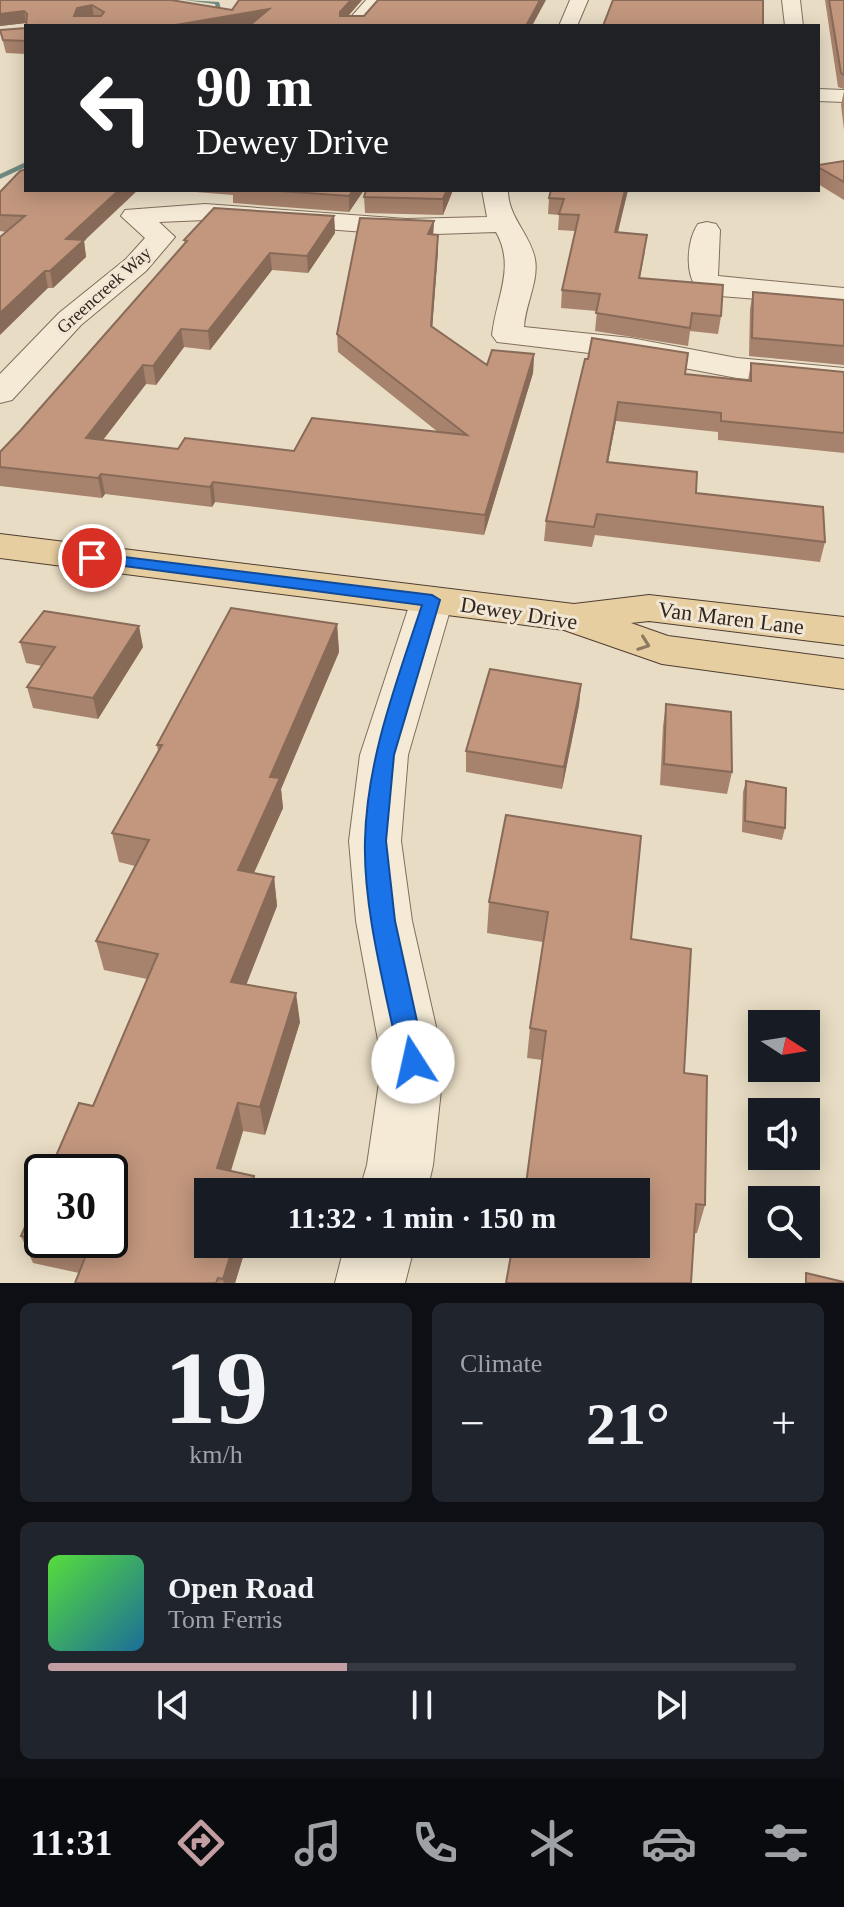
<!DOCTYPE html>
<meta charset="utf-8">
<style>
:root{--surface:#171b24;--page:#20242c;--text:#f1f3f6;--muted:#9ea1a6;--line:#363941;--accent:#c29da1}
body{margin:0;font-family:Georgia,serif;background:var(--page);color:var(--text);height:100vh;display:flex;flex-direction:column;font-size:30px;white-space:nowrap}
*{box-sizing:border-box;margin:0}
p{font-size:26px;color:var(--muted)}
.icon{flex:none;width:44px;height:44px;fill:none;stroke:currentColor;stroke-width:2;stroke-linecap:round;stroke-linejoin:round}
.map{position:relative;height:1283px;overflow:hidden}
.drawer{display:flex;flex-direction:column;gap:20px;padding:20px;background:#0d0f14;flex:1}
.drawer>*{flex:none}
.guide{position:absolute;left:24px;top:24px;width:796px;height:168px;border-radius:0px;box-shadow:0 4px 20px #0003;background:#202124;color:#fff;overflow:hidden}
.needle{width:52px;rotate:102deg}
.buttons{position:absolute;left:748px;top:1010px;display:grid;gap:16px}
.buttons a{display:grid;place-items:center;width:72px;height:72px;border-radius:0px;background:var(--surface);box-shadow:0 4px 20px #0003;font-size:40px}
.speed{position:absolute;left:24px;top:1154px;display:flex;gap:16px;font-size:40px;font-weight:700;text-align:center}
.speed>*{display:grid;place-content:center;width:104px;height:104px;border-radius:50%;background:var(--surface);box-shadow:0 4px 20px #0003;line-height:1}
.speed .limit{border:4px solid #111;border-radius:12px;background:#fff;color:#111}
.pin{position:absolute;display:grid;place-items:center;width:68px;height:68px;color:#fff;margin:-34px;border:4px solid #fff;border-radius:50%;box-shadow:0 2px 8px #0007}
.me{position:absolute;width:88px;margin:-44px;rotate:350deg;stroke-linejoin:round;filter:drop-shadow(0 0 6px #0008)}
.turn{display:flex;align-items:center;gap:28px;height:168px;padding:0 40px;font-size:36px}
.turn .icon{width:104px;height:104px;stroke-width:2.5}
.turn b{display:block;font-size:56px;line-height:68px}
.big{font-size:60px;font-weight:800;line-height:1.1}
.drawer .tile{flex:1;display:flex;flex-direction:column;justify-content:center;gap:12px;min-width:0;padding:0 28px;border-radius:12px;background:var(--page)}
.drawer .dial{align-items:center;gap:0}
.dial b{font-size:104px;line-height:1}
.song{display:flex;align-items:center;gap:24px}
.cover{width:96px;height:96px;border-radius:12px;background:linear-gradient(135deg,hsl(110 70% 55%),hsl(200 70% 35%))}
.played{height:8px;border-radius:4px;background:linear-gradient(90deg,var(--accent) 40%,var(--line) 40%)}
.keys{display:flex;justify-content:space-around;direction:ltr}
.heat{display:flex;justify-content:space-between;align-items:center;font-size:44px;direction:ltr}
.drawer .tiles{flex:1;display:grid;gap:20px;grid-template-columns:1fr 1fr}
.tile:last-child{grid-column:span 2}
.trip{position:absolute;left:194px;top:1178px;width:456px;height:80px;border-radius:0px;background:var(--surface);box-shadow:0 4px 20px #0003;font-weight:800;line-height:80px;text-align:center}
.menu{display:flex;height:128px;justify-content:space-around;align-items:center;background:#090b0e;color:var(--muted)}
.menu .icon{width:56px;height:56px}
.menu .active{color:var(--accent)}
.menu b{font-size:36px;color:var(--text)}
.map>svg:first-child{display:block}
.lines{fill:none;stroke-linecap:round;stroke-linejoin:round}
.stream{fill:#6e8981;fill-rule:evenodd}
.minor-casing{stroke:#816e5d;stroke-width:2}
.major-casing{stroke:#4f3d30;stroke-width:2}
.minor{fill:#f4ead6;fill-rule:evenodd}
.major{fill:#e7cea0;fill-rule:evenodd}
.wall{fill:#a7826c}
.shaded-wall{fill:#886a58}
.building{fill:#c2977e;stroke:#886a58;stroke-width:2;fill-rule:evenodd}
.oneway{stroke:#8c7a60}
.route{fill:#1a73e8;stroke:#114b97;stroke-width:2}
.labels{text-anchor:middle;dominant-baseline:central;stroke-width:6;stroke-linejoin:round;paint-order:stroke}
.far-street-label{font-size:18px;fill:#32271f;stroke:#f1e6d3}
.street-label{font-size:22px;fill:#32271f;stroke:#f1e6d3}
</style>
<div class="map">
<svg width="844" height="1283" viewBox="0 0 844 1283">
<rect width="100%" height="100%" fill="#e8dcc4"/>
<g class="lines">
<path class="stream" d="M184,0L219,2L224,19L214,26H208L219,18L215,4Z
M26,162V167L0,179V174Z"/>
<g class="minor-casing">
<path id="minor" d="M366,0H385L362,26H343Z
M570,0H588L577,26H559Z
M782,0H800L803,26H785Z
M818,89L844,90V102L818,101Z
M482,190H508C508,218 530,233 535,259C539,281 525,305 524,327L631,338L737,358L844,368V388L737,378L631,358L497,342L492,335C496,298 516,267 496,232L406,235L205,220L159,222L175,237L146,271L81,325L12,400L0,403V374L59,313L126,259L145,238L121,216L125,210L205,204L406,219L487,217Z
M707,222L716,224L720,230L718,276L844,288V306L720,296L696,287C685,272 687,240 698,224Z
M432,587L447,591L453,600L408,755L401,841L412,921L444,1062L433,1165L427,1192H359L367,1165L382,1062L356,921L349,841L360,755L411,600L417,591Z
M345,1244H415L405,1283H335Z"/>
</g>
<g class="major-casing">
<path id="major" d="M0,534L574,604L649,595L844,617V645L649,621L631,623L668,636L844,659V689L662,664L564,630L0,558Z"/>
</g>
<use href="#minor" class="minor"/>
<use href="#major" class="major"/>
</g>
<path class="wall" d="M0,0L232,10L362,0L348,16L532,26L251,25L242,26H26V54L6,53L0,30L26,28V23L0,26Z
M825,0H844V89L838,87Z
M844,91V130L841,105Z
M844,161V200L818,184V165Z
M171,190H364L349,212L233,203V195Z
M366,190H453L443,215L365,213L364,197Z
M551,190H628L617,232L645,251L640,278L721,316L718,334L690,331L688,346L595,331L597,311L561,308L562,290L575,231L558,230L559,215L548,214L549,198Z
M0,192L84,241L86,257L53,288H48L6,232L0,231Z
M334,216L335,233L308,273L272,270L210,350L184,347L156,385L146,384L103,440L178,449L294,451L438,432L338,352L337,334L434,221L433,234L438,251L432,327L487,365L534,354L533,373L484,535L215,502L212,507L105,494L102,498L0,486V452L20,431L185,243L184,240Z
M753,292L844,300V365L749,356L750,309Z
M585,359L685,374L748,380L751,363L844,372V453L718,440V432L616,421L608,463L696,493L825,542L820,562L595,535L592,547L544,541L546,521Z
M337,624L339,652L281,789L283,808L254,873L274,877L277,906L246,985L300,1022L265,1135L243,1131L231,1171L254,1176L257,1192H208V1244H247L235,1283H75L79,1273L33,1263L21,1236L93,1106L147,979L104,970L96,941L135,866L119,862L112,833L158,751L157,745Z
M20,642L143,647L98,719L33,708L27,687L42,666L26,663Z
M581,684L579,705L562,789L466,772V751Z
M666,704L732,772L727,794L660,785L663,726Z
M746,781L785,828L782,840L742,832L743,792Z
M506,815L631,939L684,1073L705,1205L697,1233L636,1244L542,1060L527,1058L530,1028L543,942L487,933L489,902Z"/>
<path class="shaded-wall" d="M351,0H362L341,24L340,12Z
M540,0H546L532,26H526Z
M92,5L94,17L74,16L77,8Z
M269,9L270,21L242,26H170Z
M24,11L26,23L0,26V14Z
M119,190H138L84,241L86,257L53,288L50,271L66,239Z
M353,190H364L349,212V196Z
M447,190H453L443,215V199Z
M625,190H628L614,249L615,232Z
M334,216L335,233L308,273L307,256Z
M434,221L433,237L428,234Z
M438,235V251L431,344V326Z
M270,253L272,270L210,350L208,331Z
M45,271L48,288L0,335V313Z
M181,329L184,347L156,385L153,366Z
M534,354L533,373L484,535L485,515Z
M143,365L146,384L89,458L86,438Z
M618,402L616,421L604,482L607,462Z
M101,474L105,494L102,498L98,478Z
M213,482L215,502L212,507L210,487Z
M337,624L339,652L281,789L283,808L242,899L238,870L270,777Z
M139,626L143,647L98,719L93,698Z
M581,684L579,705L562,789L564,767Z
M274,877L277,906L236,1011L231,982Z
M296,993L300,1022L265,1135L260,1107Z
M238,1103L243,1131L224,1192L217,1168Z
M254,1176L257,1192H249Z
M234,1244H247L235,1283H224L223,1279Z"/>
<path class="building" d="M0,0H171L232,10L239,0H351L340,12V16H364L378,0H540L526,26H249L269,9L170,26H26V41L3,40L0,30L26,28L27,14L24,11L0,14ZM92,5L104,12L101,16H74L77,8Z
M613,0H763V26H603Z
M829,0H844V75L841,73Z
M844,161V182L818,167V165Z
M26,169V190H119L66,239L84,240L50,271H45L0,313V237L25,216L0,215V192L20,171Z
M266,190H353L349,196Z
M366,190H447L443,199L364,197Z
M551,190H625L615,232L647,235L639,278L723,285L721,316L692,313L690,328L596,313L600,294L562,290L579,215L559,214L564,199L549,198Z
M214,208L334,216L307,256L270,253L208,331L181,329L153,366L143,365L86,438L178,449L185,438L294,451L312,418L467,435L337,334L360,218L434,221L428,234L438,235L431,326L487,365L492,350L534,354L485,515L213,482L210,487L101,474L98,478L0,467V452L20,431L187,241L184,240Z
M753,292L844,300V346L752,338Z
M592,338L688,353L685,374L751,381V363L844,372V433L721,421V413L618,402L607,462L697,472L696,493L823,507L825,542L597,514L594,527L546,521L585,359H588Z
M231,608L337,624L270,777L280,778L238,870L274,877L231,982L296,993L260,1107L238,1103L217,1168L254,1176L249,1192H208V1244H234L223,1279L218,1278L216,1283H75L88,1250L21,1236L42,1188V1240H110V1172H49L79,1103L93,1106L158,954L96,941L149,840L112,833L162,745H157Z
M44,611L139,626L93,698L27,687L55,647L20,642Z
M490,669L581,684L564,767L466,751Z
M666,704L731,712L732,772L664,764Z
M746,781L786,788L785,828L745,821Z
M506,815L641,836L631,939L691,949L684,1073L707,1076L705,1205L696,1204L691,1283H506L513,1244H636V1192H525L546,1031L530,1028L548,912L489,902Z
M806,1273L844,1282V1283H806Z"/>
<defs><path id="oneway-chevron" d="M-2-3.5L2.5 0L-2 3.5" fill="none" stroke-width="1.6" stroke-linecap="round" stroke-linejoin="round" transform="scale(2)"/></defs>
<use class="oneway" href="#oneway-chevron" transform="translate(644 644) rotate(20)"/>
<path class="route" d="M92,553L432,595L440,600L394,755L386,841L395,921L426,1062L422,1070L413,1073L404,1070L400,1062C386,991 363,911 365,840C367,758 397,681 422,605L86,561L84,558Z"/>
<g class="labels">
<g class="far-street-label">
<text transform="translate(104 290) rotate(-42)">Greencreek Way</text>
</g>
<g class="street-label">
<text transform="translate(519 613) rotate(9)">Dewey Drive</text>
<text transform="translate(731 618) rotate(7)">Van Maren Lane</text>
</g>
</g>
</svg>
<div class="buttons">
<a><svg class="needle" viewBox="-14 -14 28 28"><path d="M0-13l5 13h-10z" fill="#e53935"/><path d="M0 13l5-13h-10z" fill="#9ea1a6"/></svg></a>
<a><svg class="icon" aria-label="sound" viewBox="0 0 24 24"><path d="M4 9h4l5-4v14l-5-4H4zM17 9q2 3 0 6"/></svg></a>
<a><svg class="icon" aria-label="search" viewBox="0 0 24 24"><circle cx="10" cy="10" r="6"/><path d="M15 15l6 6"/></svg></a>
</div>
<div class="speed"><div class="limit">30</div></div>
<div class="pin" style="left:92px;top:558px;background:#d93025"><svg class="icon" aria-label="arrive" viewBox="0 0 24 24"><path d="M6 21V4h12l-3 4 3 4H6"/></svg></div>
<svg class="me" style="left:413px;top:1062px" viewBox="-20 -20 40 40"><circle r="19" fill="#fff"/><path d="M0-13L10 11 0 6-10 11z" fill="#1a73e8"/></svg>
<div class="trip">11:32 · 1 min · 150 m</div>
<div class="guide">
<div class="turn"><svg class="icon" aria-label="left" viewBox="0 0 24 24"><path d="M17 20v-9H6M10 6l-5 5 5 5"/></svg><div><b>90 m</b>Dewey Drive</div></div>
</div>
</div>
<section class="drawer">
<div class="tiles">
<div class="tile dial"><b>19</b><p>km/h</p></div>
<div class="tile"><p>Climate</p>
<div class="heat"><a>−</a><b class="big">21°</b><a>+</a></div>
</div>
<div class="tile">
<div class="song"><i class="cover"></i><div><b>Open Road</b><p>Tom Ferris</p></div></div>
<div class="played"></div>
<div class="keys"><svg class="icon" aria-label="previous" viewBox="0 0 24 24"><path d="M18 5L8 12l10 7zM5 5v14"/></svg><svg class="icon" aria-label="pause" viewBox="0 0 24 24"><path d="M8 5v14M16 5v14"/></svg><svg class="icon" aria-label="next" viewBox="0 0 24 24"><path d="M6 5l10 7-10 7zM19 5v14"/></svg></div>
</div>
</div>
</section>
<nav class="menu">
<b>11:31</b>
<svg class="icon active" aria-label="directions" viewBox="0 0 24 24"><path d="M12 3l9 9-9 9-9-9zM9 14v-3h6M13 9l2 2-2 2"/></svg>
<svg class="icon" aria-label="music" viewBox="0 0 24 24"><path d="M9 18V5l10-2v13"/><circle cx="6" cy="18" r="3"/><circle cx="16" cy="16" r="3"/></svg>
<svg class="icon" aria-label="phone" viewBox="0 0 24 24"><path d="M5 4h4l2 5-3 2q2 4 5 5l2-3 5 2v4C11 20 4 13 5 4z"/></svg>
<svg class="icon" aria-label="climate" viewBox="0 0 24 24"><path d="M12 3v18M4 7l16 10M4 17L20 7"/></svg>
<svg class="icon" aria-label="car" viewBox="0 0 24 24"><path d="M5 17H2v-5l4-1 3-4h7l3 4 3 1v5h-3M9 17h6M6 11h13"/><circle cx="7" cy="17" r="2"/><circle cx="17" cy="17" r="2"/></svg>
<svg class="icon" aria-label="filters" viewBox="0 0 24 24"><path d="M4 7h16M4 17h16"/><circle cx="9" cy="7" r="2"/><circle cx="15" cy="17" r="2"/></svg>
</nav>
